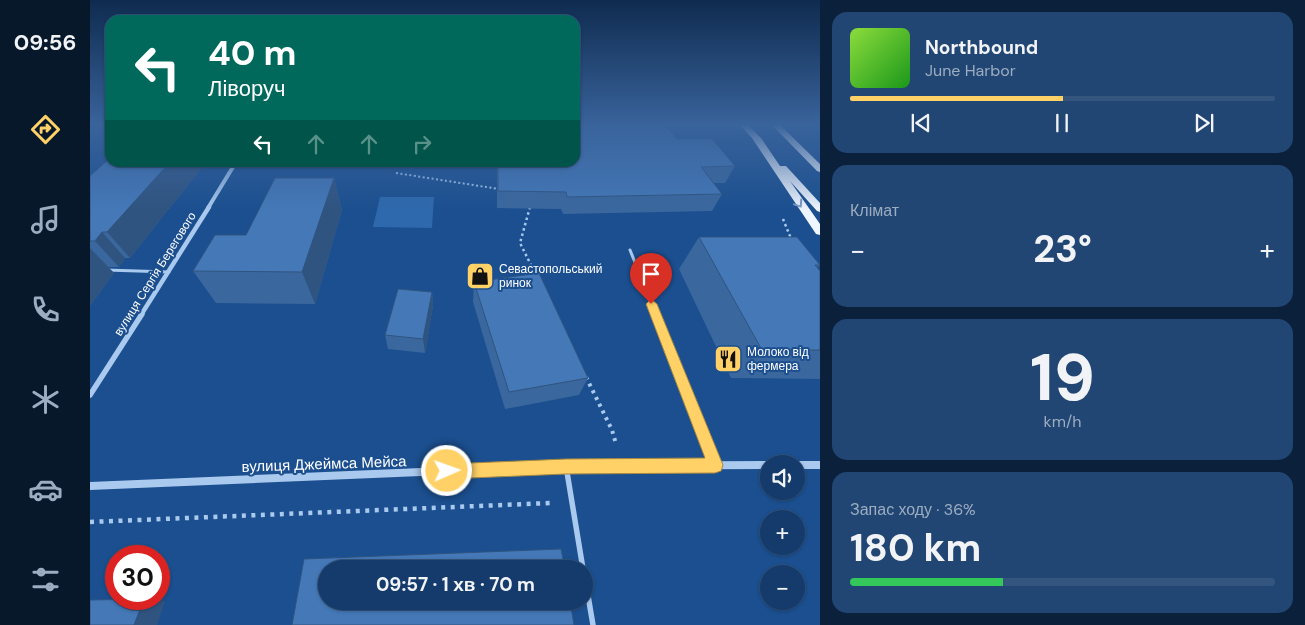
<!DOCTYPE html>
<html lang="uk">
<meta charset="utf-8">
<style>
:root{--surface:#143b6b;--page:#214673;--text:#f1f3f6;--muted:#9dadc1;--line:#33557e;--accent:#ffd166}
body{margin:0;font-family:"DM Sans",sans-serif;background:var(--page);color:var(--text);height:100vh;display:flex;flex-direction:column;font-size:19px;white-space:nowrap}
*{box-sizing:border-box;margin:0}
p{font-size:16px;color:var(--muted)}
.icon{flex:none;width:28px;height:28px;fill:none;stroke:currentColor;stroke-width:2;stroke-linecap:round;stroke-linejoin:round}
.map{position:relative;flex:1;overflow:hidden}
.sheet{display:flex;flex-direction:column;gap:12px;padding:12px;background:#0b203b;width:485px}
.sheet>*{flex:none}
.guide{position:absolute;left:15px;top:15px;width:475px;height:152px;border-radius:15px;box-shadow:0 1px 4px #0004,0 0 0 1px var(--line);background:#00695c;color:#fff;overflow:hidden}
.tools{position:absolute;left:670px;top:455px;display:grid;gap:10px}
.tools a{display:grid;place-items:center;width:45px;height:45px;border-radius:50%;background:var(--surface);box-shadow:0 1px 4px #0004,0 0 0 1px var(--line);font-size:25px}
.speed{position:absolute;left:15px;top:545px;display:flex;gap:10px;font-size:25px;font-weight:700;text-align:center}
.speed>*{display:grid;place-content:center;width:65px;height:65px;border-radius:50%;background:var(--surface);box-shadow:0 1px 4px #0004,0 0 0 1px var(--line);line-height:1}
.speed .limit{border:8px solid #d22;background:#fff;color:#111}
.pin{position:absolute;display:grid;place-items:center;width:42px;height:42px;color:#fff;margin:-51px -21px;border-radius:50% 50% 50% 0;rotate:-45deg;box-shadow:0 0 5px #0007}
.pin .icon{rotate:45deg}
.me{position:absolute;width:55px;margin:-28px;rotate:88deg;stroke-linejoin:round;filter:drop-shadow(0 0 4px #0008)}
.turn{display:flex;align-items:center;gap:18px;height:105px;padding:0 20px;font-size:22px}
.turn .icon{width:65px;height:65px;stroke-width:2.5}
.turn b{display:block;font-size:35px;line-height:42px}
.lanes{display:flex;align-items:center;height:48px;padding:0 20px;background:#0003;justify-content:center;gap:25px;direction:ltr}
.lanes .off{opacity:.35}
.big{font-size:38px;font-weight:700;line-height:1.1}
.sheet .card{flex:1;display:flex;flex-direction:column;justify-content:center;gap:8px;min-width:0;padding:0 18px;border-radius:15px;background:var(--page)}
.sheet .dial{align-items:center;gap:0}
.dial b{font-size:65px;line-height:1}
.song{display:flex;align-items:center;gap:15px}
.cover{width:60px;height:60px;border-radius:8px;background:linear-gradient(135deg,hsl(90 70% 55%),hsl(120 70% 35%))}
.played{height:5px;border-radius:2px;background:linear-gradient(90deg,var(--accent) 50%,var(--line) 50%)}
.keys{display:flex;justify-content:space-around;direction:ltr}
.heat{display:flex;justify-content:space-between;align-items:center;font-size:28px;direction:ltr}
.charge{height:8px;border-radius:4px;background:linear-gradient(90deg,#34c759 36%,var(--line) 0)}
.trip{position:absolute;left:228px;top:560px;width:275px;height:50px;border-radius:25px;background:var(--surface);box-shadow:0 1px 4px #0004,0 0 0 1px var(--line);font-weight:700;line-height:50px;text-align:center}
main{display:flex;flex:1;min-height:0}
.menu{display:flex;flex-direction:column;width:90px;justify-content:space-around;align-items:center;background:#08182b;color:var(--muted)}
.menu .icon{width:35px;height:35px}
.menu .on{color:var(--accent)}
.menu b{font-size:22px;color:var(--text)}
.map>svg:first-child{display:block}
.green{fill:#2e69ad}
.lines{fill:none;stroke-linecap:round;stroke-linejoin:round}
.path-far3{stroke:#a9c9ee;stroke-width:2;stroke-dasharray:2 2.5;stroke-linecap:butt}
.path-far2{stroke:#a9c9ee;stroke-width:2.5;stroke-dasharray:2.5 3;stroke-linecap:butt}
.path-far1{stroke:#a9c9ee;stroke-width:4;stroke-dasharray:3 4.5;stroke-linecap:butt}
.path{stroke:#a9c9ee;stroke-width:4.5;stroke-dasharray:4 5.5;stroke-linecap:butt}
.lane-far3{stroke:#a9c9ee;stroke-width:2.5}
.lane-far2{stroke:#a9c9ee;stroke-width:3}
.lane-far1{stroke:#a9c9ee;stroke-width:4.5}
.lane{stroke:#a9c9ee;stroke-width:5.5}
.street-far3{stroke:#a9c9ee;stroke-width:4}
.street-far2{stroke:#a9c9ee;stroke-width:4.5}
.street-far1{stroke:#a9c9ee;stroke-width:5.5}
.street{stroke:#a9c9ee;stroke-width:8}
.primary{fill:#f0f6ff;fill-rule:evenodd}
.wall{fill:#3a679d}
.shaded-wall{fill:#305480}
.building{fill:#4478b7;stroke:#305480}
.oneway{stroke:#7b9ac1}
.route{fill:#ffd166;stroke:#a68842}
.labels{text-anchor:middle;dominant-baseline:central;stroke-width:4;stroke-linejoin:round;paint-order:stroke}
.poi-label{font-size:12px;fill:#fff;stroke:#1b4f8f;text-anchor:start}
.street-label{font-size:12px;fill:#fff;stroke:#1b4f8f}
.near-street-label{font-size:15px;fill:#fff;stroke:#1b4f8f}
</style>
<main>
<nav class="menu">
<b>09:56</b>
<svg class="icon on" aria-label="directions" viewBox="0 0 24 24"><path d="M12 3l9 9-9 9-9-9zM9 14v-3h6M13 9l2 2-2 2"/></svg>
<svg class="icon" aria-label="music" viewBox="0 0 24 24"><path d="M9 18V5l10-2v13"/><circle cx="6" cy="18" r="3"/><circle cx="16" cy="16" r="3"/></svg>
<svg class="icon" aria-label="phone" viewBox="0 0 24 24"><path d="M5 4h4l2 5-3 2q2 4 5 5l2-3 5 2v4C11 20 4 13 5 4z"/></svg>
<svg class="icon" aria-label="climate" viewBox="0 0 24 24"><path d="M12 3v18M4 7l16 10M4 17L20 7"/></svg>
<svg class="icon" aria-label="car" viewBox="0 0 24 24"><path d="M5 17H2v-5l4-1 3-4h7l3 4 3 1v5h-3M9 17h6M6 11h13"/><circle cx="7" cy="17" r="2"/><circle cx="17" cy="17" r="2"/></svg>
<svg class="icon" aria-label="filters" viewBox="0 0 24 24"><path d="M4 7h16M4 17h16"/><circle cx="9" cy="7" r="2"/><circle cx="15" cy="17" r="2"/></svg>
</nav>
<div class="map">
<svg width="730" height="625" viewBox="0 0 730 625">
<rect width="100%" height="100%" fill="#1b4f8f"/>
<path class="green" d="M290,197H344L342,228L283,227Z"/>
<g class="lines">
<path class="path-far3" d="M306,173L409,189
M439,208L440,206"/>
<path class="path-far2" d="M440,207L430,243L447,277
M693,219L702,241"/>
<path class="path-far1" d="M496,377L522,430L526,444"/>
<path class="path" d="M0,522L461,503"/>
<path class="lane-far3" d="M144,166L290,164V162"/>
<path class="lane-far2" d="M540,250L566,315
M16,270L79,272"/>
<path class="lane-far1" d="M565,314L620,451"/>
<path class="lane" d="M619,450L625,465
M476,466L493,569
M494,572L503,625"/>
<path class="street-far3" d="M118,208L146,162"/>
<path class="street-far2" d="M51,315L119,207"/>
<path class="street-far1" d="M0,395L52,314"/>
<path class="street" d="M706,465H730
M0,486L476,466L679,465"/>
<path class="primary" d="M649,124H657L671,138L690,166H696L730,203V212L727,211L700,181L730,224V235L726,234L662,138Z
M681,124H689L730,164V172L727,171Z"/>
</g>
<path class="wall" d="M587,139L645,166L635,183H623L632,194L622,211L473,214L471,209L407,208V162H485Z
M114,165L40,258H35L29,267H18L24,273L0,306V176Z
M244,178L252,210L225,304L126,303L103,271Z
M609,237L730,265L727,268L730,271V379L641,378L589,269Z
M384,282L498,378L489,395L415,409L383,302Z
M342,292L343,306L335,353L298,349L295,335Z"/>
<path class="shaded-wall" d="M80,162H113L114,165L40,258L17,232Z
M244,178L252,210L225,304L212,272Z
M12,232L35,258L29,267L5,241Z
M0,248L24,273L0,306Z
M342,292L343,306L335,353L333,339Z
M54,599L75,601L67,625H44Z"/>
<path class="building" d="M485,124H574L587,139H622L645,166L611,167L632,194L477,197L476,192L408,191V162H485Z
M20,158V162H80L17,232H12L5,241H0V176Z
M185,178H244L212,272L103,271L125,235H156Z
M609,237H707L730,265H725L730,271V350H672Z
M449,273L498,378L419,392L384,282Z
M308,289L342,292L333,339L295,335Z
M471,549L475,569H236V601H480L484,625H202L214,559Z
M54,599L44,625H0V600Z"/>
<defs><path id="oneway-chevron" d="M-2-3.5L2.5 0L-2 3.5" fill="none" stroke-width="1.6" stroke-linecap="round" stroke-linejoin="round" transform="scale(1.25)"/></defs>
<use class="oneway" href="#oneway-chevron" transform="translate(709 204) rotate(56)"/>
<linearGradient id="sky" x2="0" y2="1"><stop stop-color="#0f2b4f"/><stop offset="0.59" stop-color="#39639b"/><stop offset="1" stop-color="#39639b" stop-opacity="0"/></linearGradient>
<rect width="730" height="211" fill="url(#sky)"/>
<path class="route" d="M561,299L567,304L633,465L631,471L625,473L476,474L357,479L352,477L349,471L352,466L357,464L476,459L615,458L556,304Z"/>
<defs>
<g id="shop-square" transform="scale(1.4375)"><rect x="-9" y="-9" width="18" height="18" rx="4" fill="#ffd166" stroke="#1b4f8f"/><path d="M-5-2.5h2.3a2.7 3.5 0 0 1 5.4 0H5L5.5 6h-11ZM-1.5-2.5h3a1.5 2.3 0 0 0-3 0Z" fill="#111"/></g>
<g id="restaurant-square" transform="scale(1.4375)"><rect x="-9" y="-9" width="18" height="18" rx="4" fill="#ffd166" stroke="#1b4f8f"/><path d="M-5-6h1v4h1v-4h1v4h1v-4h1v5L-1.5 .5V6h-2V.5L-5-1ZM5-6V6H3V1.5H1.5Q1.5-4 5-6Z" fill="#111"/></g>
</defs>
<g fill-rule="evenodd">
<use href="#shop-square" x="390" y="276"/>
<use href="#restaurant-square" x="638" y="359"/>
</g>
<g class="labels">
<g class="poi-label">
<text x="409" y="269">Севастопольський<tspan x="409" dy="14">ринок</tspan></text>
<text x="657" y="352">Молоко від<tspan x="657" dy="14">фермера</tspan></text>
</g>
<g class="street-label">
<text transform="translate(65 274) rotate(-58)">вулиця Сергія Берегового</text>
</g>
<g class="near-street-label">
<text transform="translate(234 464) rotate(-2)">вулиця Джеймса Мейса</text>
</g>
</g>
</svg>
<div class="tools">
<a><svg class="icon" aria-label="sound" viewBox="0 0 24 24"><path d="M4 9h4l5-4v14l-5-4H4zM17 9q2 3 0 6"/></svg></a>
<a>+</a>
<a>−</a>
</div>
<div class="speed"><div class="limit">30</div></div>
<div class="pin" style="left:561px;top:304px;background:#d93025"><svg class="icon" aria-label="arrive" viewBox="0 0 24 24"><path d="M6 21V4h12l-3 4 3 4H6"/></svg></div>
<svg class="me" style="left:357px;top:471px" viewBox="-20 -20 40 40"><circle r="17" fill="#ffd166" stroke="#fff" stroke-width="3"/><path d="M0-11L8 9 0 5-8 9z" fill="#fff"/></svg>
<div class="trip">09:57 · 1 хв · 70 m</div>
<div class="guide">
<div class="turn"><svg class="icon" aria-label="left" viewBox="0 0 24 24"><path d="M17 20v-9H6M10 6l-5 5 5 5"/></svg><div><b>40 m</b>Ліворуч</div></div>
<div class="lanes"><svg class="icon" aria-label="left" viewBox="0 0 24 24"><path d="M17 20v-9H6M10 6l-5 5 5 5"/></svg><svg class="icon off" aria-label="ahead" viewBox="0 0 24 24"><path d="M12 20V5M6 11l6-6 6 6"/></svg><svg class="icon off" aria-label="ahead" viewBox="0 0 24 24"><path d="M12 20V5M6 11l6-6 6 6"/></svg><svg class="icon off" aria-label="right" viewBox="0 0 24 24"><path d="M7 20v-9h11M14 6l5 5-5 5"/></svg></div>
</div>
</div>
<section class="sheet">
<div class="card">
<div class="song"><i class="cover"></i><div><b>Northbound</b><p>June Harbor</p></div></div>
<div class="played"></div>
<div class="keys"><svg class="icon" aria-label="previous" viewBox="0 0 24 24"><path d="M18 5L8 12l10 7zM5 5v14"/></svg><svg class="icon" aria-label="pause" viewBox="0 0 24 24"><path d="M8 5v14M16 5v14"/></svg><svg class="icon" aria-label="next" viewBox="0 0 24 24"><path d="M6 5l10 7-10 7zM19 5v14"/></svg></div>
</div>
<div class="card"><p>Клімат</p>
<div class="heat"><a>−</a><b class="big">23°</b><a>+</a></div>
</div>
<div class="card dial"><b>19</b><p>km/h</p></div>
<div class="card"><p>Запас ходу · 36%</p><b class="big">180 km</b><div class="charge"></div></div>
</section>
</main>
